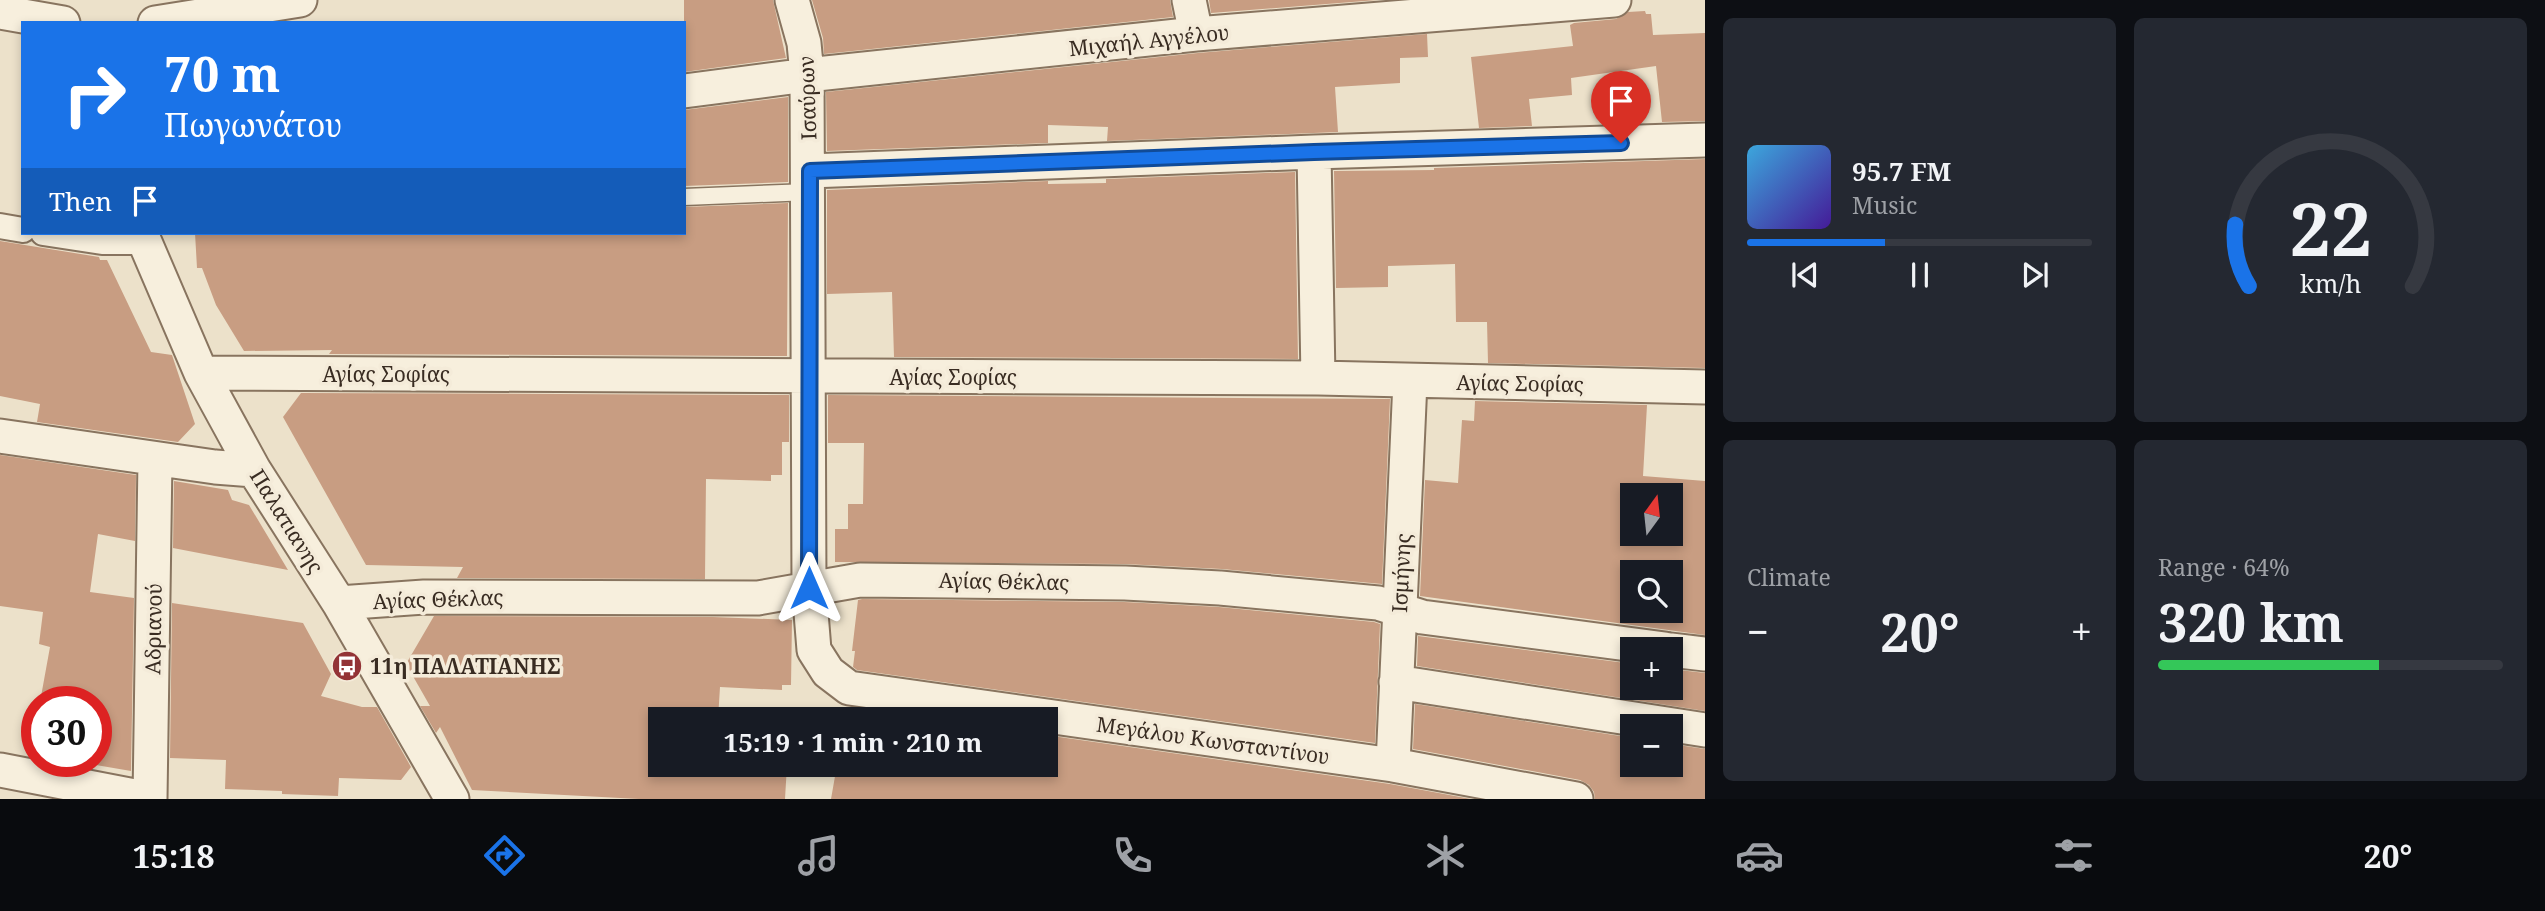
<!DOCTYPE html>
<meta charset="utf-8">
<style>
:root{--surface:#171b24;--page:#242831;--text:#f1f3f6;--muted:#9ea1a6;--line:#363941;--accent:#1a73e8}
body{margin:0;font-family:"Noto Serif",serif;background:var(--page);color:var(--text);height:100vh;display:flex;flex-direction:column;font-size:26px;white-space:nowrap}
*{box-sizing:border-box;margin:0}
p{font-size:23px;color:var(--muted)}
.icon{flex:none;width:38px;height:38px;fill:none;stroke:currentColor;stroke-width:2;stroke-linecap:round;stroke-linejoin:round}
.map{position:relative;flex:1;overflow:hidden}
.side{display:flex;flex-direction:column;gap:18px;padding:18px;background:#0d0f14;width:840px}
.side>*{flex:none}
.hud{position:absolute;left:21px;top:21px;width:665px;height:214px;border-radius:0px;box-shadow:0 4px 10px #0003;background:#1a73e8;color:#fff;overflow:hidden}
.needle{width:46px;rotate:15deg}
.buttons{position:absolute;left:1620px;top:483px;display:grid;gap:14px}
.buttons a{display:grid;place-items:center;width:63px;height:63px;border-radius:0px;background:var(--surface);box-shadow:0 4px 10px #0003;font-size:35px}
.speed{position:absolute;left:21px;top:686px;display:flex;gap:14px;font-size:35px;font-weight:700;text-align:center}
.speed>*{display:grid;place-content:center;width:91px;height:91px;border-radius:50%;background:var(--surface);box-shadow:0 4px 10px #0003;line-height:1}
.speed .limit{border:10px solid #d22;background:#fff;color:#111}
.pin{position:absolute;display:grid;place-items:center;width:60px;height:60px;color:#fff;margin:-72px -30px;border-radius:50% 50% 50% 0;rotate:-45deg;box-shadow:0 0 7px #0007}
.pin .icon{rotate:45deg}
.me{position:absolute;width:77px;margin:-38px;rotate:0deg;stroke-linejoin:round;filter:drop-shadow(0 0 5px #0008)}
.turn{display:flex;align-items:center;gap:24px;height:147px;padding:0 28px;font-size:32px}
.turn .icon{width:91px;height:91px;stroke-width:2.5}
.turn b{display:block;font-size:49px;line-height:60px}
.then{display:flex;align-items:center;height:66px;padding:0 28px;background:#0003;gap:14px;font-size:26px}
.big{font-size:52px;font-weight:700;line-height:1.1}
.side .card{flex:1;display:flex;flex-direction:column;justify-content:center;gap:10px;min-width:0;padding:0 24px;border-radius:10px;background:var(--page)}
.side .dial{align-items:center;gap:0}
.dial svg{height:182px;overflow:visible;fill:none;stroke:var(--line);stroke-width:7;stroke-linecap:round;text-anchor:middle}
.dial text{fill:var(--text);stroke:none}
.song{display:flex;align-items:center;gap:21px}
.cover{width:84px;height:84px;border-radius:10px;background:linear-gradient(135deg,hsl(200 70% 55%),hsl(260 70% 35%))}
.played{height:7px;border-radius:4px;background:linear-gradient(90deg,var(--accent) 40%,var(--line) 40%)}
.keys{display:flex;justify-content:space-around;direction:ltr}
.heat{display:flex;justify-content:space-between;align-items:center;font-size:38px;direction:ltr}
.charge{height:10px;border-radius:5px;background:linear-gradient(90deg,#34c759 64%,var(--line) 0)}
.side .tiles{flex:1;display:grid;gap:18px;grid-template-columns:repeat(2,1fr)}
.trip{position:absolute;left:648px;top:707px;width:410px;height:70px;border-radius:0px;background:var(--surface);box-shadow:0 4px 10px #0003;font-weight:700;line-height:70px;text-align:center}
.tabs{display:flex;height:112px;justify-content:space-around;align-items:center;background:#090b0e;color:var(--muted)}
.tabs .icon{width:49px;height:49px}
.tabs .current{color:var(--accent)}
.tabs b{font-size:32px;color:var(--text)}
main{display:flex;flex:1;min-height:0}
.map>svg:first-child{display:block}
.building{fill:#c89d82;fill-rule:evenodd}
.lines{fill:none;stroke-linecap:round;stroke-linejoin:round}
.service-casing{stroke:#88745f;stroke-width:19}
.pedestrian-casing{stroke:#88745f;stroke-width:28}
.minor-casing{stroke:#88745f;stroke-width:37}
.service{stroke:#f7efdd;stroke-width:16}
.pedestrian{stroke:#f7efdd;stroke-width:24}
.minor{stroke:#f7efdd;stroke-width:33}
.route-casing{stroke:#114b97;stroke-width:18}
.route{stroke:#1a73e8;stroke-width:12}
.labels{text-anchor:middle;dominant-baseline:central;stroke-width:7;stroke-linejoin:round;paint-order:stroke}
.street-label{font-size:21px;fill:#392c22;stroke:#f4ebd9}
.poi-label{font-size:21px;font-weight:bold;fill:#392c22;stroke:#f4ebd9;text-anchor:start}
</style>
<main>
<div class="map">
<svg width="1705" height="799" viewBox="0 0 1705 799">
<rect width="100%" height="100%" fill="#ece1ca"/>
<path class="building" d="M684,0H773L786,58L684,72Z
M812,0H1170L1173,17L824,54L823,38Z
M1209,0H1377L1211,13Z
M1645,11L1646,14H1651L1653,35L1705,33V121L1662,122L1656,66L1571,78L1572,95L1529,99L1532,126L1479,128L1471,57L1573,46L1570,25L1574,23L1616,19L1628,12Z
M1427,34L1428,57L1400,58V83L1335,87L1338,132L1107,141L1108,127L1048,125V143L827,151L826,92L1198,53Z
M788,97V182L684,186V110Z
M1705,159V368L1488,363L1487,322H1456L1455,264L1388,266V287L1336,288L1334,171L1434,170V168Z
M1295,172L1298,359L894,357L892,292L827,294V190L1048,181V184L1106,183V179Z
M788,203L787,356L329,354L332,350L244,351L216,305L202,268H197L195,233H684V207Z
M0,241L99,257L100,260H107L151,352L172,355L195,424L178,442L37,422L40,404L0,396Z
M301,393L789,395V442H782V475H771V481L706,479L705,579L457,578L463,567L366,565L283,417Z
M828,395L1390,399L1382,584L1222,569L1125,564L835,562V529H848V504H863L864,443H828Z
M1475,401L1647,405L1643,476L1705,481V635L1420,596L1425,480L1458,483L1462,420L1474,421ZM1633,495H1671V534H1633ZM1633,572H1671V611H1633Z
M0,455L136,475L135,541L98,534L90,592L134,598L131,771L96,765V702H40L50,647L39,644L43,612L0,606Z
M174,481L228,490L232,500L249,505L288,570L173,548Z
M862,599L1124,602L1219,607L1374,622L1380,624L1375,743L857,670L853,667L855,651H852L858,600Z
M172,603L303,623L331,674L321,696L362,707H377L411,767L401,780L339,778L338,796L282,794V791L225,789L226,760L170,758Z
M434,616L713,617L792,620L791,685H782V690L720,687L718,719H660V765H787L785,799H639L472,790L440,727L436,733L420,706H430L406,664Z
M1418,636L1633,664V688H1671V669L1705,673V711L1417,666Z
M1415,704L1633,738V765H1671V744L1705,749V799H1595L1594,792L1589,785L1580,780L1413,749Z
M846,707L932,719H844Z
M1045,735L1390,784L1471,799H831L837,765H1045Z"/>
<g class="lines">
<g class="service-casing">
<path id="service" d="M684,197L809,192"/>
</g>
<g class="pedestrian-casing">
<path id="pedestrian" d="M0,226L23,230
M43,233L102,242H144"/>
</g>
<g class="minor-casing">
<path id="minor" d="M792,0L804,43L807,75L809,588L814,650L828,672L849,688L1393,765L1576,799
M1189,0L1196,34
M0,12L63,23
M155,23L300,0
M684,91L807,75L1196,34L1614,0
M1314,152L1318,378
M809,171L1314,152L1705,140
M141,233L201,373L254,470L339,603L452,799
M201,373L1318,378L1705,387
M0,436L215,467L254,470
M339,603L424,597L758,598L860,580L1125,583L1220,588L1378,603L1422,617L1665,649
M1671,650L1705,654
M1396,682L1705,730
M1393,765L1410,381
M0,770L150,799
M150,799L155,459"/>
</g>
<use href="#service" class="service"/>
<use href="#pedestrian" class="pedestrian"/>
<use href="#minor" class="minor"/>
</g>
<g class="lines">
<g class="route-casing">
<path id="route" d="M809,588L810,171L1314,152L1621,143"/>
</g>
<use href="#route" class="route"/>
</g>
<defs>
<g id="bus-disc" transform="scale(1.575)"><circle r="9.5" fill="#933336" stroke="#f4ebd9"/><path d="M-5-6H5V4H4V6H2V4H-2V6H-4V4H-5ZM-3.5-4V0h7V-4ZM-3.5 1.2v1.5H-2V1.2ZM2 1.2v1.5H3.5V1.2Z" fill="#fff"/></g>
</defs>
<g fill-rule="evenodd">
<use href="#bus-disc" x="347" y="666"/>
</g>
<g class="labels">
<g class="street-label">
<text transform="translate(1149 40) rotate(-6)">Μιχαήλ Αγγέλου</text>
<text transform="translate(807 98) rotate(-92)">Ισαύρων</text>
<text x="386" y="374">Αγίας Σοφίας</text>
<text x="953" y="377">Αγίας Σοφίας</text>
<text transform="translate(1520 383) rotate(1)">Αγίας Σοφίας</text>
<text transform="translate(287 521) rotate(58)">Παλατιανης</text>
<text transform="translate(1401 573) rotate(-87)">Ισμήνης</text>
<text transform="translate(1004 581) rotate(1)">Αγίας Θέκλας</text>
<text transform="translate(438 599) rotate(-2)">Αγίας Θέκλας</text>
<text transform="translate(153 629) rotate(-89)">Αδριανού</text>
<text transform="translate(1213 740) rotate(8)">Μεγάλου Κωνσταντίνου</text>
</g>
<g class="poi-label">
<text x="370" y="666">11η ΠΑΛΑΤΙΑΝΗΣ</text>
</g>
</g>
</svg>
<div class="buttons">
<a><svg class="needle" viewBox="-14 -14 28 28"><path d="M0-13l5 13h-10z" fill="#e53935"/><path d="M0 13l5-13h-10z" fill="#9ea1a6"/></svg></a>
<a><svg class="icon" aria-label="search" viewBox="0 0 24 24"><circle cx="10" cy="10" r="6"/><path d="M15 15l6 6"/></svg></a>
<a>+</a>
<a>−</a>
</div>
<div class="speed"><div class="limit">30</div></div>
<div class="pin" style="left:1621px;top:143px;background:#d93025"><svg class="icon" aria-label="arrive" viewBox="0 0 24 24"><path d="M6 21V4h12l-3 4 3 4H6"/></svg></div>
<svg class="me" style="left:809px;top:588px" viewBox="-20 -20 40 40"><path d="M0-17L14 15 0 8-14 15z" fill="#1a73e8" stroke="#fff" stroke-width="4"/></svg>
<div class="trip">15:19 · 1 min · 210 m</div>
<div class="hud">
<div class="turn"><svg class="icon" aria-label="right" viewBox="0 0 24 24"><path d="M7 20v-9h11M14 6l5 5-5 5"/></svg><div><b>70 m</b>Πωγωνάτου</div></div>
<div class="then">Then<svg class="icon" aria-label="arrive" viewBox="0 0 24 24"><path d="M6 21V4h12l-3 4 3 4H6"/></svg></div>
</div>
</div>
<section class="side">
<div class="tiles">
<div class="card">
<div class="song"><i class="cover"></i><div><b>95.7 FM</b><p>Music</p></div></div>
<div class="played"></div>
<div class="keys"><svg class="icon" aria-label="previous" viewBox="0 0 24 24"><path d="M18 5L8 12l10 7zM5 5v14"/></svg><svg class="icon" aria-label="pause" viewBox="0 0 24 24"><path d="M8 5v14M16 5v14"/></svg><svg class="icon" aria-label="next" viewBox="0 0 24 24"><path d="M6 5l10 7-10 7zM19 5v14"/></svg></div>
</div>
<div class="card dial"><svg viewBox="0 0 100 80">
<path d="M14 69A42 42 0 1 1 86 69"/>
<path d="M14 69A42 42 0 0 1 8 42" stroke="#1a73e8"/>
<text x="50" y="56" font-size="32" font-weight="700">22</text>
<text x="50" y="72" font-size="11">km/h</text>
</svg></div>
<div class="card"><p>Climate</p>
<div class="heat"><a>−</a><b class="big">20°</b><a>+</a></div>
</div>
<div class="card"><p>Range · 64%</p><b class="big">320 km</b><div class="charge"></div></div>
</div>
</section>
</main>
<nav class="tabs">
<b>15:18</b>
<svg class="icon current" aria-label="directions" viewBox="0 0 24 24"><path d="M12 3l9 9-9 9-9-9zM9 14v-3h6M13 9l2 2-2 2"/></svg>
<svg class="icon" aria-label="music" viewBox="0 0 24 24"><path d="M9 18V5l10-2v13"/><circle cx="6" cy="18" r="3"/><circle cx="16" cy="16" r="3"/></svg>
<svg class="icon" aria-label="phone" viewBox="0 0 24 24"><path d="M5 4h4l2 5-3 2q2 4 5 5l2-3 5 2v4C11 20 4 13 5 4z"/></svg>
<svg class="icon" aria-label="climate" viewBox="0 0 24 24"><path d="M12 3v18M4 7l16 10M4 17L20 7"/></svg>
<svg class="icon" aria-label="car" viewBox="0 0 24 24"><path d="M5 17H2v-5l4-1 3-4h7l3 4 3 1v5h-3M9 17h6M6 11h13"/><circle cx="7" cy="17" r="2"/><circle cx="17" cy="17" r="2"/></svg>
<svg class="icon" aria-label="filters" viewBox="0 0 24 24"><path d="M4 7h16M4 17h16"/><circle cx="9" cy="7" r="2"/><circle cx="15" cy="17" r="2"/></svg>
<b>20°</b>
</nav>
